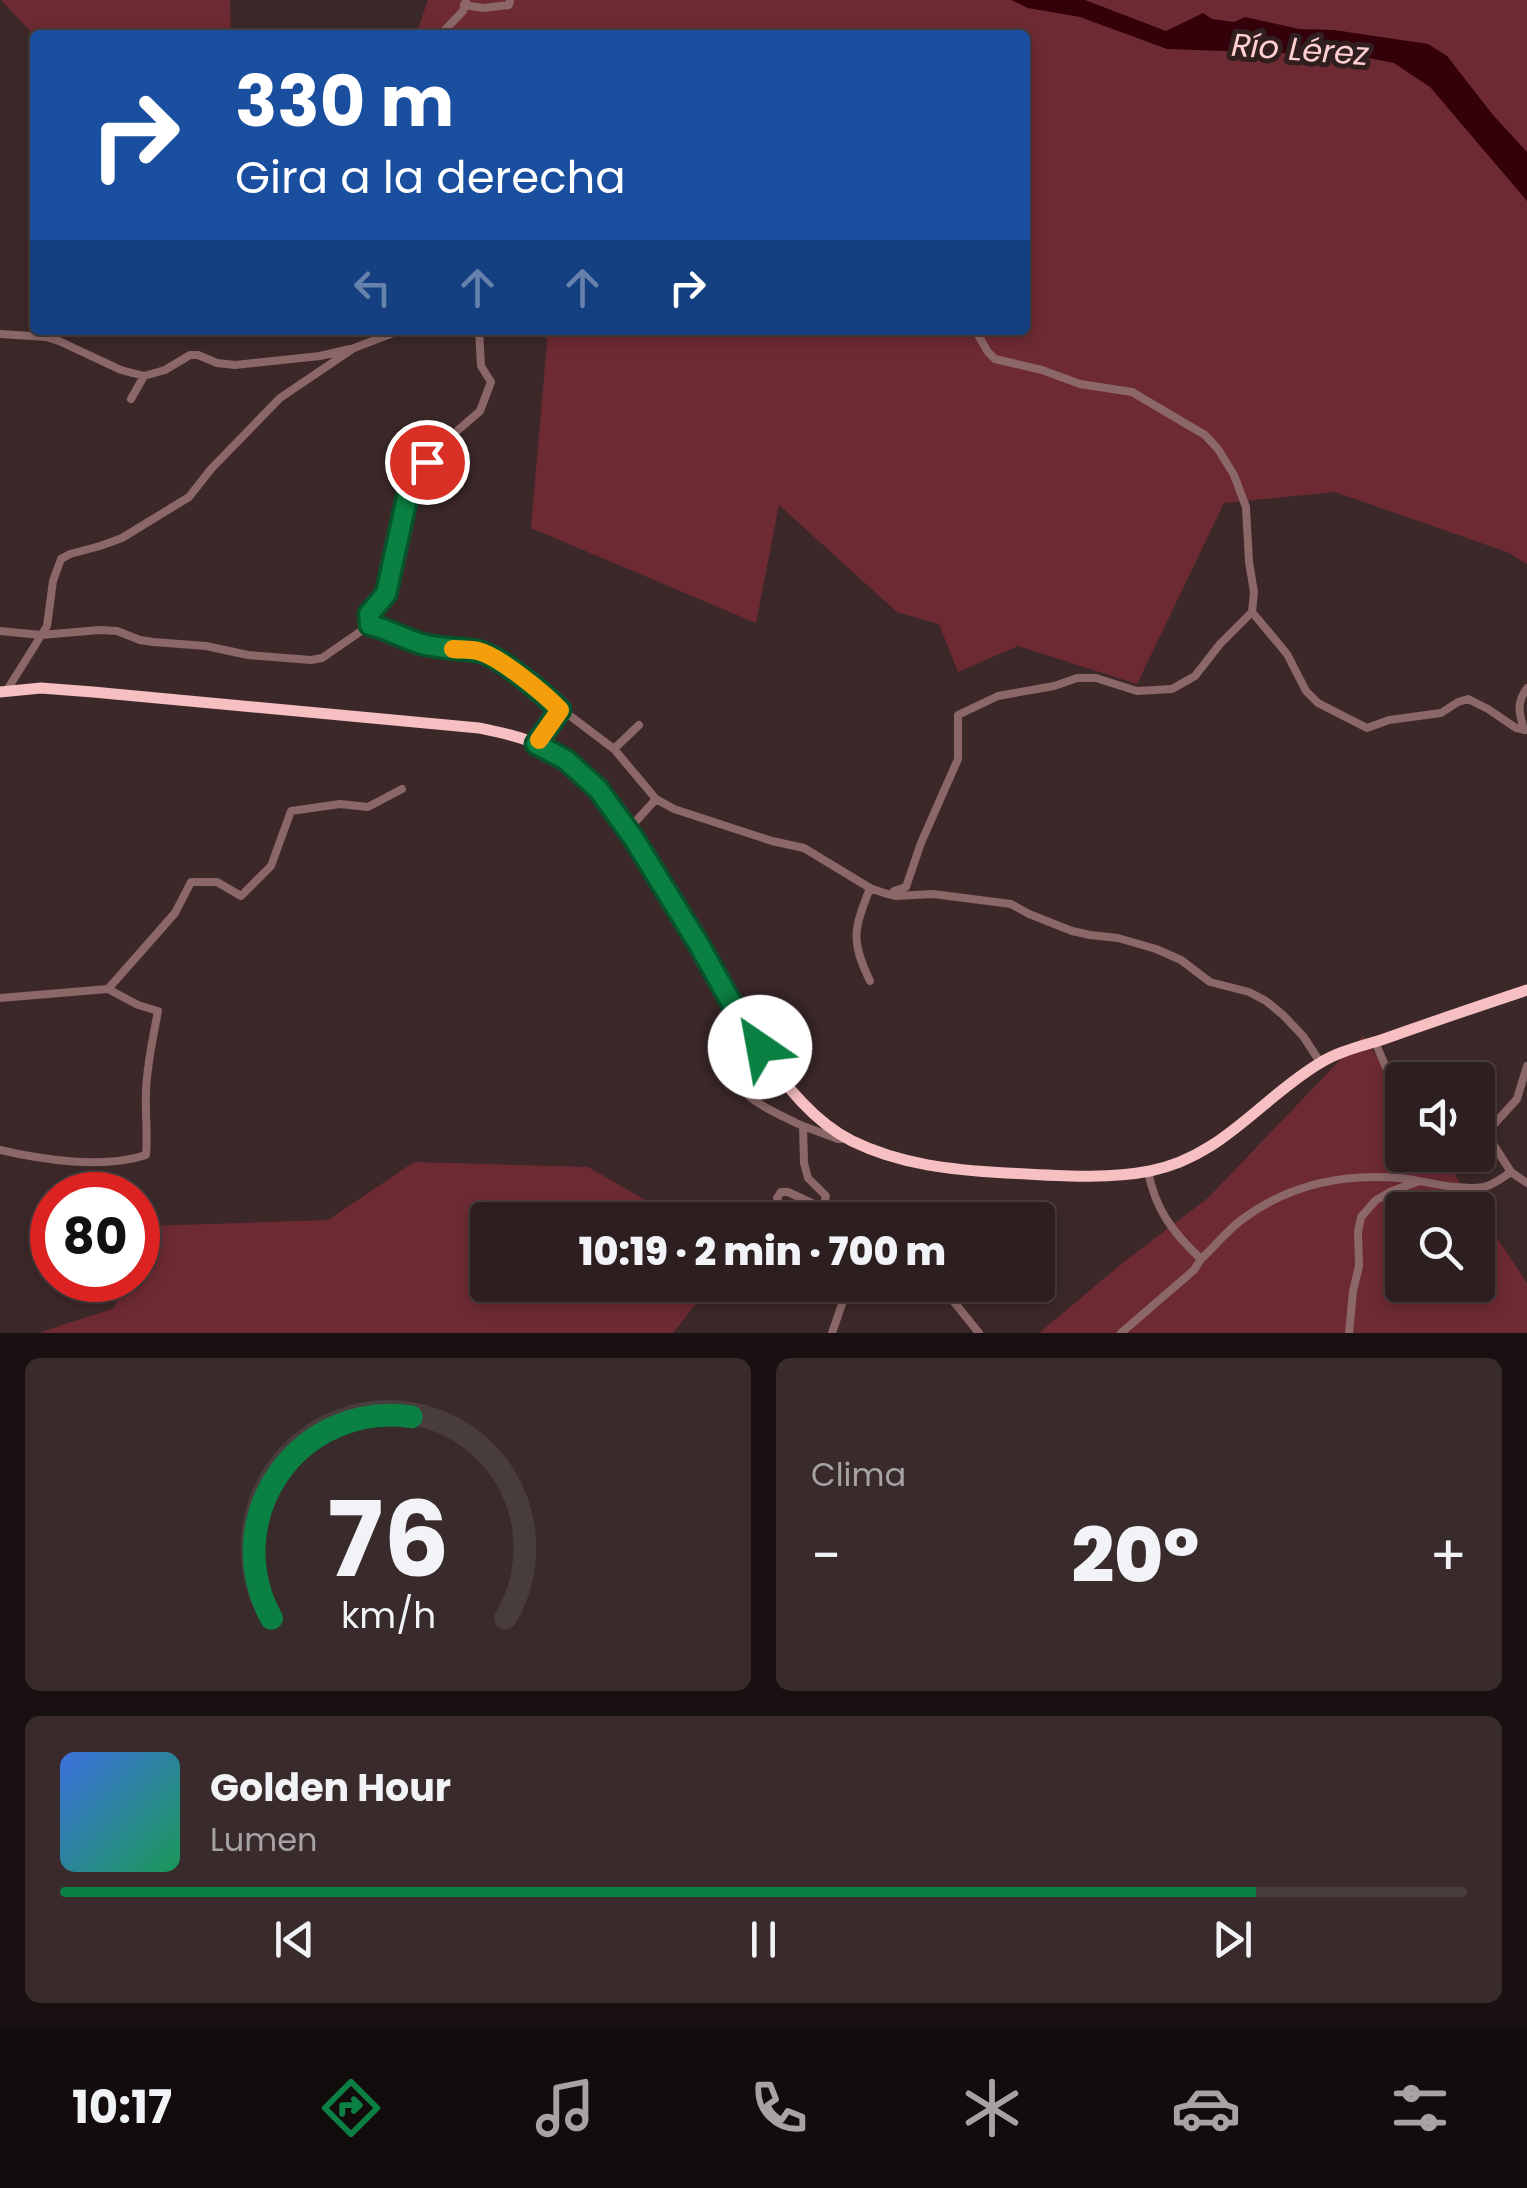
<!DOCTYPE html>
<html lang="es">
<meta charset="utf-8">
<style>
:root{--surface:#2d1e1f;--page:#392b2c;--text:#f1f3f6;--muted:#a7a2a4;--line:#483c3d;--accent:#0b8043}
body{margin:0;font-family:Poppins,sans-serif;background:var(--page);color:var(--text);height:100vh;display:flex;flex-direction:column;font-size:38px;white-space:nowrap}
*{box-sizing:border-box;margin:0}
p{font-size:32px;color:var(--muted)}
.icon{flex:none;width:55px;height:55px;fill:none;stroke:currentColor;stroke-width:2;stroke-linecap:round;stroke-linejoin:round}
.map{position:relative;height:1333px;overflow:hidden}
.drawer{display:flex;flex-direction:column;gap:25px;padding:25px;background:#191011;flex:1}
.drawer>*{flex:none}
.banner{position:absolute;left:30px;top:30px;width:1000px;height:305px;border-radius:10px;box-shadow:0 5px 15px #0003,0 0 0 2px var(--line);background:#1a4fa0;color:#fff;overflow:hidden}
.controls{position:absolute;left:1385px;top:1062px;display:grid;gap:20px}
.controls a{display:grid;place-items:center;width:110px;height:110px;border-radius:10px;background:var(--surface);box-shadow:0 5px 15px #0003,0 0 0 2px var(--line);font-size:50px}
.speed{position:absolute;left:30px;top:1172px;display:flex;gap:20px;font-size:50px;font-weight:700;text-align:center}
.speed>*{display:grid;place-content:center;width:130px;height:130px;border-radius:50%;background:var(--surface);box-shadow:0 5px 15px #0003,0 0 0 2px var(--line);line-height:1}
.speed .limit{border:15px solid #d22;background:#fff;color:#111}
.pin{position:absolute;display:grid;place-items:center;width:85px;height:85px;color:#fff;margin:-42px;border:5px solid #fff;border-radius:50%;box-shadow:0 2px 10px #0007}
.me{position:absolute;width:110px;margin:-55px;rotate:327deg;stroke-linejoin:round;filter:drop-shadow(0 0 8px #0008)}
.turn{display:flex;align-items:center;gap:35px;height:210px;padding:0 40px;font-size:45px}
.turn .icon{width:130px;height:130px;stroke-width:2.5}
.turn b{display:block;font-size:70px;line-height:85px}
.lanes{display:flex;align-items:center;height:95px;padding:0 40px;background:#0003;justify-content:center;gap:50px;direction:ltr}
.lanes .off{opacity:.35}
.big{font-size:75px;font-weight:800;line-height:1.1}
.drawer .tile{flex:1;display:flex;flex-direction:column;justify-content:center;gap:15px;min-width:0;padding:0 35px;border-radius:15px;background:var(--page)}
.drawer .dial{align-items:center;gap:0}
.dial svg{height:260px;overflow:visible;fill:none;stroke:var(--line);stroke-width:7;stroke-linecap:round;text-anchor:middle}
.dial text{fill:var(--text);stroke:none}
.song{display:flex;align-items:center;gap:30px}
.cover{width:120px;height:120px;border-radius:15px;background:linear-gradient(135deg,hsl(220 70% 55%),hsl(150 70% 35%))}
.played{height:10px;border-radius:5px;background:linear-gradient(90deg,var(--accent) 85%,var(--line) 85%)}
.keys{display:flex;justify-content:space-around;direction:ltr}
.heat{display:flex;justify-content:space-between;align-items:center;font-size:55px;direction:ltr}
.drawer .tiles{flex:1;display:grid;gap:25px;grid-template-columns:1fr 1fr}
.tile:last-child{grid-column:span 2}
.trip{position:absolute;left:470px;top:1202px;width:585px;height:100px;border-radius:10px;background:var(--surface);box-shadow:0 5px 15px #0003,0 0 0 2px var(--line);font-weight:800;line-height:100px;text-align:center}
.tabs{display:flex;height:160px;justify-content:space-around;align-items:center;background:#120c0c;color:var(--muted)}
.tabs .icon{width:70px;height:70px}
.tabs .on{color:var(--accent)}
.tabs b{font-size:45px;color:var(--text)}
.map>svg:first-child{display:block}
.green{fill:#6d2a32;fill-rule:evenodd}
.water{fill:#340009}
.lines{fill:none;stroke-linecap:round;stroke-linejoin:round}
.minor{stroke:#8c6768;stroke-width:8}
.highway{stroke:#f6bfc1;stroke-width:11}
.route-casing{stroke:#07532c;stroke-width:25}
.route{stroke:#0b8043;stroke-width:18}
.slow{stroke:#f59e0b;stroke-width:18}
.labels{text-anchor:middle;dominant-baseline:central;stroke-width:10;stroke-linejoin:round;paint-order:stroke}
.water-label{font-size:32px;font-style:italic;fill:#ffcfd1;stroke:#311f20}
</style>
<div class="map">
<svg width="1527" height="1333" viewBox="0 0 1527 1333">
<rect width="100%" height="100%" fill="#3c2829"/>
<path class="green" d="M1,0H230L231,35H138L124,30L32,33Z
M428,0H1527V564L1507,552L1335,492L1224,503L1137,684L1018,646L958,672L939,624L897,612L779,505L756,623L531,528L548,330H1025V35H416Z
M1363,1036L1402,1095V1155H1442L1527,1283V1333H1039L1125,1261L1208,1198ZM1402,1210H1478V1285H1402Z
M414,1162L588,1167L668,1213L671,1220H488V1285H693L699,1300L673,1333H38L114,1308L126,1280H138V1253L149,1226L328,1220Z"/>
<path class="water" d="M1011,0H1085L1166,31L1203,13L1212,19L1234,22L1245,17L1299,29L1334,30L1428,44L1447,56L1493,115L1527,152V201L1430,87L1394,63L1358,56L1167,49L1080,17L1028,8Z"/>
<g class="lines">
<path class="minor" d="M464,5L483,8L509,5L510,0
M440,35L463,11L466,0
M975,330L988,352L995,359L1042,370L1080,384L1132,392L1205,435L1218,449L1234,475L1246,507L1249,562L1254,592L1252,612L1287,654L1306,691L1318,703L1367,728L1389,720L1441,713L1458,702L1468,699L1488,709L1516,728L1527,730
M0,334L46,337L59,341L121,370L144,376L165,370L190,355H198L217,363L235,365L320,356L350,349
M131,399L144,376
M370,625L369,614L386,594L411,479L442,444L480,411L491,382L481,366L479,330
M0,631L41,635L100,630L117,631L140,640L153,642L206,646L248,655L311,660L322,658L370,625L384,629L420,644L479,651L492,657L614,749L656,799L674,809L772,841L804,848L870,888L884,893L896,896L933,894L1011,904L1029,914L1072,931L1090,935L1118,938L1156,949L1181,960L1210,982L1249,992L1266,1001L1283,1015L1303,1036L1320,1062
M7,690L47,626L53,581L61,559L70,554L100,546L122,538L189,497L211,469L280,398L354,348L401,330
M1524,730C1519,713 1516,703 1527,688
M536,744L560,711
M614,749L639,725
M628,830L656,799
M894,891L906,887L921,843L958,759V715L998,696L1054,686L1077,678H1096L1137,691L1172,689L1195,676L1220,644L1252,612
M870,981C850,939 854,930 870,888
M0,998L108,989L175,913L191,882H217L241,896L271,866L291,811L340,804L368,807L402,789
M741,1020C726,1035 722,1043 730,1064C733,1071 736,1081 740,1087C753,1104 784,1117 803,1126L804,1163L808,1178L826,1196L824,1203L816,1205L788,1192H781L777,1198L779,1205L798,1220
M1375,1042L1391,1079L1402,1089
M803,1126L838,1139H846
M1478,1129L1486,1133L1511,1172L1527,1183
M1486,1133L1517,1099L1527,1066
M0,1150C42,1160 104,1169 146,1155C148,1131 145,1113 146,1091C147,1064 153,1038 158,1011L138,1005L108,989
M1148,1171C1155,1209 1173,1233 1201,1259C1214,1247 1226,1232 1240,1221C1287,1185 1341,1173 1400,1178C1427,1181 1456,1191 1484,1187C1494,1185 1503,1177 1511,1172
M824,1203L841,1220
M934,1285L954,1302L979,1333
M832,1333L843,1301L841,1285
M1121,1333L1194,1270L1201,1259
M1349,1333L1353,1291L1359,1266L1358,1232L1361,1217L1376,1200L1392,1191L1417,1182"/>
<path class="highway" d="M0,692L41,688L93,692L479,728C513,735 533,739 563,759C603,784 629,830 653,869C690,929 722,993 762,1051C785,1085 814,1122 852,1141C901,1165 953,1170 1006,1173C1053,1175 1103,1180 1150,1171C1222,1157 1261,1098 1320,1063C1339,1051 1363,1046 1384,1039C1432,1022 1479,1006 1527,990"/>
</g>
<g class="lines">
<g class="route-casing">
<path id="route" d="M427,462L411,479L386,594L369,614L370,625C388,629 404,639 422,644C440,649 459,648 477,651C499,655 544,694 560,710L536,744L566,760L598,789L634,839L698,943L741,1020L760,1047"/>
</g>
<use href="#route" class="route"/>
<path class="slow" d="M453,649C461,650 470,649 478,651C499,656 545,694 560,710L539,740"/>
</g>
<g class="labels">
<g class="water-label">
<text transform="translate(1300 49) rotate(4)">Río Lérez</text>
</g>
</g>
</svg>
<div class="controls">
<a><svg class="icon" aria-label="sound" viewBox="0 0 24 24"><path d="M4 9h4l5-4v14l-5-4H4zM17 9q2 3 0 6"/></svg></a>
<a><svg class="icon" aria-label="search" viewBox="0 0 24 24"><circle cx="10" cy="10" r="6"/><path d="M15 15l6 6"/></svg></a>
</div>
<div class="speed"><div class="limit">80</div></div>
<div class="pin" style="left:427px;top:462px;background:#d93025"><svg class="icon" aria-label="arrive" viewBox="0 0 24 24"><path d="M6 21V4h12l-3 4 3 4H6"/></svg></div>
<svg class="me" style="left:760px;top:1047px" viewBox="-20 -20 40 40"><circle r="19" fill="#fff"/><path d="M0-13L10 11 0 6-10 11z" fill="#0b8043"/></svg>
<div class="trip">10:19 · 2 min · 700 m</div>
<div class="banner">
<div class="turn"><svg class="icon" aria-label="right" viewBox="0 0 24 24"><path d="M7 20v-9h11M14 6l5 5-5 5"/></svg><div><b>330 m</b>Gira a la derecha</div></div>
<div class="lanes"><svg class="icon off" aria-label="left" viewBox="0 0 24 24"><path d="M17 20v-9H6M10 6l-5 5 5 5"/></svg><svg class="icon off" aria-label="ahead" viewBox="0 0 24 24"><path d="M12 20V5M6 11l6-6 6 6"/></svg><svg class="icon off" aria-label="ahead" viewBox="0 0 24 24"><path d="M12 20V5M6 11l6-6 6 6"/></svg><svg class="icon" aria-label="right" viewBox="0 0 24 24"><path d="M7 20v-9h11M14 6l5 5-5 5"/></svg></div>
</div>
</div>
<section class="drawer">
<div class="tiles">
<div class="tile dial"><svg viewBox="0 0 100 80">
<path d="M14 69A42 42 0 1 1 86 69"/>
<path d="M14 69A42 42 0 0 1 57 7" stroke="#0b8043"/>
<text x="50" y="56" font-size="32" font-weight="700">76</text>
<text x="50" y="72" font-size="11">km/h</text>
</svg></div>
<div class="tile"><p>Clima</p>
<div class="heat"><a>−</a><b class="big">20°</b><a>+</a></div>
</div>
<div class="tile">
<div class="song"><i class="cover"></i><div><b>Golden Hour</b><p>Lumen</p></div></div>
<div class="played"></div>
<div class="keys"><svg class="icon" aria-label="previous" viewBox="0 0 24 24"><path d="M18 5L8 12l10 7zM5 5v14"/></svg><svg class="icon" aria-label="pause" viewBox="0 0 24 24"><path d="M8 5v14M16 5v14"/></svg><svg class="icon" aria-label="next" viewBox="0 0 24 24"><path d="M6 5l10 7-10 7zM19 5v14"/></svg></div>
</div>
</div>
</section>
<nav class="tabs">
<b>10:17</b>
<svg class="icon on" aria-label="directions" viewBox="0 0 24 24"><path d="M12 3l9 9-9 9-9-9zM9 14v-3h6M13 9l2 2-2 2"/></svg>
<svg class="icon" aria-label="music" viewBox="0 0 24 24"><path d="M9 18V5l10-2v13"/><circle cx="6" cy="18" r="3"/><circle cx="16" cy="16" r="3"/></svg>
<svg class="icon" aria-label="phone" viewBox="0 0 24 24"><path d="M5 4h4l2 5-3 2q2 4 5 5l2-3 5 2v4C11 20 4 13 5 4z"/></svg>
<svg class="icon" aria-label="climate" viewBox="0 0 24 24"><path d="M12 3v18M4 7l16 10M4 17L20 7"/></svg>
<svg class="icon" aria-label="car" viewBox="0 0 24 24"><path d="M5 17H2v-5l4-1 3-4h7l3 4 3 1v5h-3M9 17h6M6 11h13"/><circle cx="7" cy="17" r="2"/><circle cx="17" cy="17" r="2"/></svg>
<svg class="icon" aria-label="filters" viewBox="0 0 24 24"><path d="M4 7h16M4 17h16"/><circle cx="9" cy="7" r="2"/><circle cx="15" cy="17" r="2"/></svg>
</nav>
